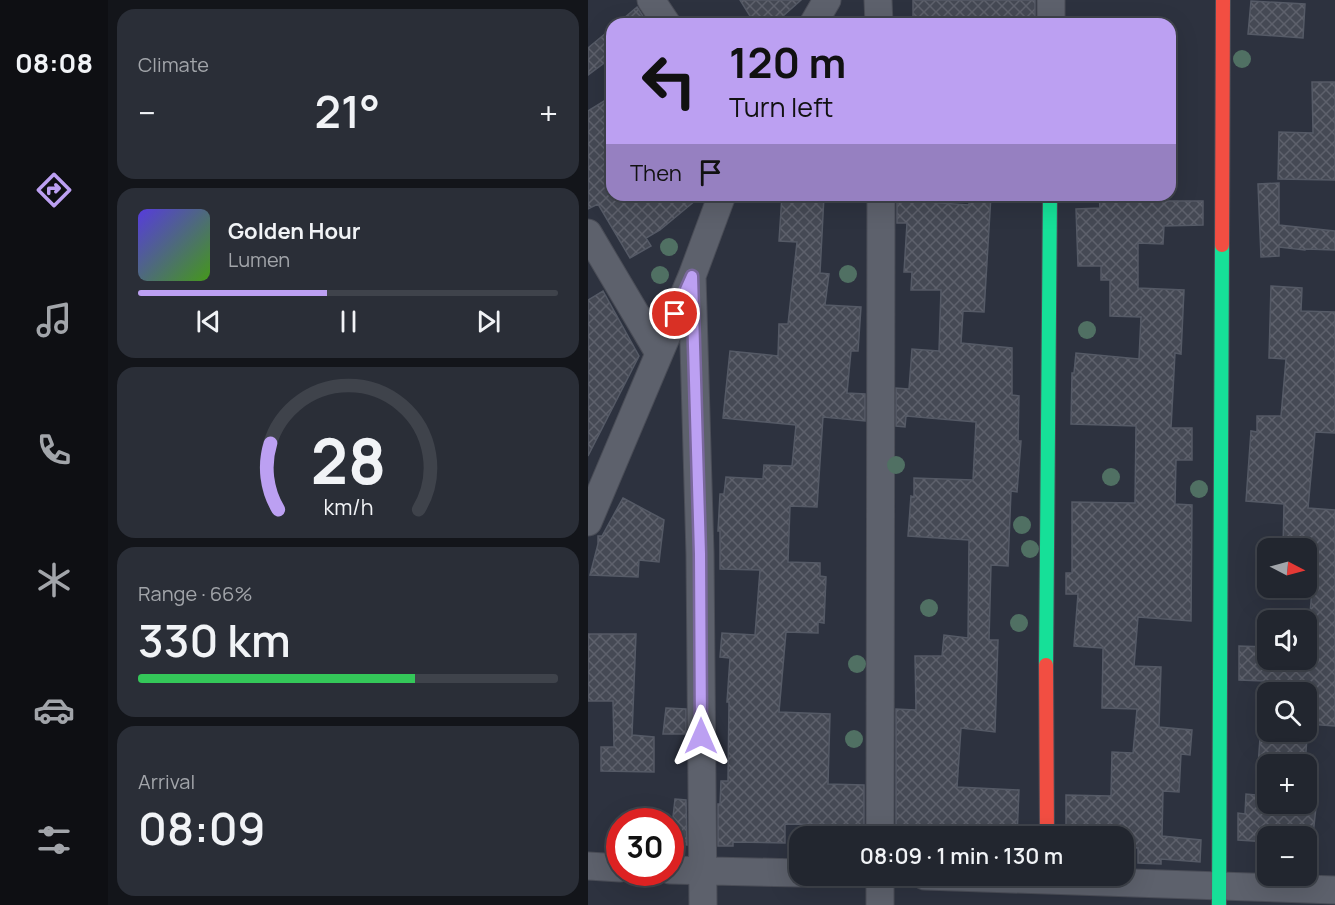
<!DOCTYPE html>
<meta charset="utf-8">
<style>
:root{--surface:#22262f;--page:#2a2e37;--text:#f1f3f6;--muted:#a2a5aa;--line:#3f434b;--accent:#bca0f2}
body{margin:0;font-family:Manrope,sans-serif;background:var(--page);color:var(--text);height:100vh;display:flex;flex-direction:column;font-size:22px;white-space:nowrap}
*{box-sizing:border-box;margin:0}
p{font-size:20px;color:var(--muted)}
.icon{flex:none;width:33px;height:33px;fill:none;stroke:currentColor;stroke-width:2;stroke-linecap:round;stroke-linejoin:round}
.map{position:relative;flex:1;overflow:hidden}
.details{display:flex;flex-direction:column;gap:9px;padding:9px;background:#13151a;width:480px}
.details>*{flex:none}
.top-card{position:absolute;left:18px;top:18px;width:570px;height:183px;border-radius:18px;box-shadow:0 6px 24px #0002,0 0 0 2px var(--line);background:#bca0f2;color:#111;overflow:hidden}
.needle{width:39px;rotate:96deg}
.controls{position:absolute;left:669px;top:538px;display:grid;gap:12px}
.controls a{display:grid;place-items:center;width:60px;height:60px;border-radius:12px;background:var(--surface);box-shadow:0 6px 24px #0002,0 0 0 2px var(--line);font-size:30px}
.speed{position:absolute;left:18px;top:808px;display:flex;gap:12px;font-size:30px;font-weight:700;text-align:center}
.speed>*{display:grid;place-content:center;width:78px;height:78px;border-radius:50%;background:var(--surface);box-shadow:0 6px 24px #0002,0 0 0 2px var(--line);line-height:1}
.speed .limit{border:9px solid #d22;background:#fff;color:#111}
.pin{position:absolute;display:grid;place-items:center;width:51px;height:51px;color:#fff;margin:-26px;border:3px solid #fff;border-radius:50%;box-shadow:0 2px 6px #0007}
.me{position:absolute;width:66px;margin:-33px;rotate:0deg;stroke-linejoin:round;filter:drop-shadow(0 0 4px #0008)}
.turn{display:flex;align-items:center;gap:21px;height:126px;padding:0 24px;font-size:27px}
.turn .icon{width:78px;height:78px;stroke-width:2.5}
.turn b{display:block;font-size:42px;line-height:51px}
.then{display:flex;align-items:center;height:57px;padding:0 24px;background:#0003;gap:12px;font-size:22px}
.big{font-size:45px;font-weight:600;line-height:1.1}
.details .card{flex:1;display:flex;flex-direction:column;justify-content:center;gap:9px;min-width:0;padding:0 21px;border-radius:18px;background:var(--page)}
.details .dial{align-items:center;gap:0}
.dial svg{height:156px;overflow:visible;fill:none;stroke:var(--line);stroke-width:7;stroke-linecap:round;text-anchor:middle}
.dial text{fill:var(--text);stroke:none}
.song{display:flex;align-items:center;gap:18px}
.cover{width:72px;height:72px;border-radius:9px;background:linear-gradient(135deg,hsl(250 70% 55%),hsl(100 70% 35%))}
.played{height:6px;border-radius:3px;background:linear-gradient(90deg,var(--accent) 45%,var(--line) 45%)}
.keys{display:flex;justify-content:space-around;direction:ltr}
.heat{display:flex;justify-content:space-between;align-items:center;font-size:33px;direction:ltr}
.charge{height:9px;border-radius:4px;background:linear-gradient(90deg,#34c759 66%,var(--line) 0)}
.trip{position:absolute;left:201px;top:826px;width:345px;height:60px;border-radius:18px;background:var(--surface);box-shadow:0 6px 24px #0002,0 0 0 2px var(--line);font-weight:600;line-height:60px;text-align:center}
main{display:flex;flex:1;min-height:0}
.tab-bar{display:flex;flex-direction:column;width:108px;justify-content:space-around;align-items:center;background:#0e0f13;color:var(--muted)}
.tab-bar .icon{width:42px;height:42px}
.tab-bar .selected{color:var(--accent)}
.tab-bar b{font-size:27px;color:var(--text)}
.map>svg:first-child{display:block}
.building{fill:url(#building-cross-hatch);stroke:#555a66;stroke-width:1.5;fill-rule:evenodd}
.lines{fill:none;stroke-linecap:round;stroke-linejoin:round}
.street-casing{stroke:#4a4d57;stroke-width:29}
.fast-casing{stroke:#4a4d57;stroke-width:16}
.jam-casing{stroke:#4a4d57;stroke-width:16}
.street{stroke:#5d616c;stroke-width:27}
.fast{stroke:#16e098;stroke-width:14}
.jam{stroke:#f24e42;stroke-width:14}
.tree{fill:#507063}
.route-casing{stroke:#7a689d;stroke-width:15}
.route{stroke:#bca0f2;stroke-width:10}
</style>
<main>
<nav class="tab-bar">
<b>08:08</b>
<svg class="icon selected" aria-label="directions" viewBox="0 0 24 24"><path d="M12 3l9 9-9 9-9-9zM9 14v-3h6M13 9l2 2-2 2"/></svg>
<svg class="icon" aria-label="music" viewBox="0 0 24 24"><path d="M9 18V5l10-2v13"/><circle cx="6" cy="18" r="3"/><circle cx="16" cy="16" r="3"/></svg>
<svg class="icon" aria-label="phone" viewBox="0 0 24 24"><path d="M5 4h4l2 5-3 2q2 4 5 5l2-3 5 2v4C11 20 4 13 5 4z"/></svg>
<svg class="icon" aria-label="climate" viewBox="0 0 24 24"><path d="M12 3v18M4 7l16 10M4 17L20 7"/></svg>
<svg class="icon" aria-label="car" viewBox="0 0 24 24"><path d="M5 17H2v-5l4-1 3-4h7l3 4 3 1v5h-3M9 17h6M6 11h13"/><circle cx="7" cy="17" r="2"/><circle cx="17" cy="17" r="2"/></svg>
<svg class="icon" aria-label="filters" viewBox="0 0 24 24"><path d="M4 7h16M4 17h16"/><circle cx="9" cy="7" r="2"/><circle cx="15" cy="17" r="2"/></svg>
</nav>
<section class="details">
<div class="card"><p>Climate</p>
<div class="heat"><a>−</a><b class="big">21°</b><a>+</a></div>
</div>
<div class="card">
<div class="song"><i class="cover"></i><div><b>Golden Hour</b><p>Lumen</p></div></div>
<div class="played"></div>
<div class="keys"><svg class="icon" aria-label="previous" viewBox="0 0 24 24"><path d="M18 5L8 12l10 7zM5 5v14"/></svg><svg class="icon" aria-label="pause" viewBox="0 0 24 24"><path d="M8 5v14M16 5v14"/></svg><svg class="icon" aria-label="next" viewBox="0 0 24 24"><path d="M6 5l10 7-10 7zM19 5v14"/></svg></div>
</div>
<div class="card dial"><svg viewBox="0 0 100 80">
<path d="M14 69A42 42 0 1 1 86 69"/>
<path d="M14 69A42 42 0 0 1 10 35" stroke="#bca0f2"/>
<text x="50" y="56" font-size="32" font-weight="700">28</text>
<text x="50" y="72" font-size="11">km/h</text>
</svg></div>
<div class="card"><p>Range · 66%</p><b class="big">330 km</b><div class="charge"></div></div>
<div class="card"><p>Arrival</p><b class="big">08:09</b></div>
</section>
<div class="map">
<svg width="747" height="905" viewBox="0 0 747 905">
<defs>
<pattern id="building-cross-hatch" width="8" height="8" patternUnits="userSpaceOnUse" patternTransform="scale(1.5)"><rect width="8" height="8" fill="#454954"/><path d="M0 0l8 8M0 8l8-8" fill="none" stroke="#5e616c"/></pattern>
</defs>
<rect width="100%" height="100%" fill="#2d323f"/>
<path class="building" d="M152,0H213L186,24H167Z
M325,0H447V21L371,20V24H325Z
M663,1L717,4L715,38L660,34Z
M49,7L60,24H29Z
M24,28V57L0,75V48Z
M724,82H747V180L690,179L691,132L725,133Z
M24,96V195H114L72,230L58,238L63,246L42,258L10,204L0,209V111Z
M691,183V225L747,231V250L718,249L717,250L691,247V256L673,257L670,184Z
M194,195L236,196L232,273L241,274L237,305L273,307L270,351H263L259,393L277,394V421L235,417L229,507L202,506L200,562L232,563V576L238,577L236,623L230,622V633L198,632L191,712L242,714L240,784L276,785V825L197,824V843L145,842V846H130V804H132L133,781H140L141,702H139L142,658L132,657L134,633L167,635L172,570L132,569V531H130L132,494H136L138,477L175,479L176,465L204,466L208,425L135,418L142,351L190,356L191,324H200L209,242L191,241Z
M381,195H403L396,312L375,311L373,343L424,348V395L431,396L430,441H433L429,492L423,491L420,566L403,565L401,640H410L407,732L373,728L369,787L431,790L429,837L320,836V837H308V709L328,710L327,656H354L356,635L380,638L381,540L320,536L323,496L326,497V478L385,480L388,422L318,416L317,427L308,426V388L321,389L324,349L351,351L353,290H323L324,272H316L319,223H309V200L381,205Z
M511,195H552V201H615V225L576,226L575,244L550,243V288L596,290L593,354L587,353L583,428H604V460H588L587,504L604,505L603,621L550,617L546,666L573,667L571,727L604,730L602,755L593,754L591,792L575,791L574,836L613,840L612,862L573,859V864L550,863V848L536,847V837H507V835L478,834V795L523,796L524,752L545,753L549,709L514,708L515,648L486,646L490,594H478V573H484V502L547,503L548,426L483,424L484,373H486L488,353L551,359L553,317L522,316V280H513V266H490L488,209L512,208Z
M683,286L714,288L713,311L747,312V433L727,432L720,508L747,510V726L720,724L717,765H680V804H718V797L729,798L724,844H718V837H680V842L650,840V813L657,814L658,794L668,795L676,681L651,680V646L680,647V660H718L725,578H718V549H695L696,504L658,501L663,431L669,432V416H693L698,359L681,358ZM680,693H718V732H680Z
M15,291L51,356L0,456V300Z
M35,498L76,520L71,562L51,560L50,577L2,575L10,544V536H14Z
M0,634H48L44,735L66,737V772L13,771V747H26L25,701H0Z
M78,708L98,709V734H75Z
M87,799L98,800L99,845L82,844Z"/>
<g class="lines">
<g class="street-casing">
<path id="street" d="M63,0L79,24
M290,0L291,24
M225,24L239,0
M463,24V0
M0,233L71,353
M104,276L112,554L115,905
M0,522L104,276L134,195
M292,837L293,195
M0,866L32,868
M82,870L212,873
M337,876L747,890
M292,905V876"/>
</g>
<g class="fast-casing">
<path id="fast" d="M458,665L462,195
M631,905L634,245"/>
</g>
<g class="jam-casing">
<path id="jam" d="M634,245L635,0
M458,665L459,837"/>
</g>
<use href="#street" class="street"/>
<use href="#fast" class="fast"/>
<use href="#jam" class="jam"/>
</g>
<g class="tree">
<circle cx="654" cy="59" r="9"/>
<circle cx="81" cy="247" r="9"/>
<circle cx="260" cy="274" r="9"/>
<circle cx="72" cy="275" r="9"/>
<circle cx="499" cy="330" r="9"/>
<circle cx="308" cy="465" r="9"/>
<circle cx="523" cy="477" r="9"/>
<circle cx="611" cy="489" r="9"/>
<circle cx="434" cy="525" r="9"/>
<circle cx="442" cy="549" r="9"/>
<circle cx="341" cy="608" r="9"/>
<circle cx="431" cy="623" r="9"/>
<circle cx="269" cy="664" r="9"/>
<circle cx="266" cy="739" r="9"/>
</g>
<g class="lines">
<g class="route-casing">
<path id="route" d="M87,314L104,276L112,554L113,736"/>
</g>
<use href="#route" class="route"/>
</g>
</svg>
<div class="controls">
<a><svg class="needle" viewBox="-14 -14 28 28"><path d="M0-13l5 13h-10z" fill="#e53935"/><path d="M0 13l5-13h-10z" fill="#a2a5aa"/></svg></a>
<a><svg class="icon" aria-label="sound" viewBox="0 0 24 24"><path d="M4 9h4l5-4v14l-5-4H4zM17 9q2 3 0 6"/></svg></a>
<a><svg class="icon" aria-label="search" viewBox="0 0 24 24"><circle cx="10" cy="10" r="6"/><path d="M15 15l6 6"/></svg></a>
<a>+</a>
<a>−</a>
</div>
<div class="speed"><div class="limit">30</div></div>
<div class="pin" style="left:87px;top:314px;background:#d93025"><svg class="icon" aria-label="arrive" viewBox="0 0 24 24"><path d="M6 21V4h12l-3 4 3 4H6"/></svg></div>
<svg class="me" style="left:113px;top:736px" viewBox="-20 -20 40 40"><path d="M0-17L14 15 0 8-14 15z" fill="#bca0f2" stroke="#fff" stroke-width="4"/></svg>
<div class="trip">08:09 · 1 min · 130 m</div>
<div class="top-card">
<div class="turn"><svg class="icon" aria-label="left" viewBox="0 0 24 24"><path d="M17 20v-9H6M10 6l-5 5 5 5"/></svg><div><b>120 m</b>Turn left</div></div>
<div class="then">Then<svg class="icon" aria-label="arrive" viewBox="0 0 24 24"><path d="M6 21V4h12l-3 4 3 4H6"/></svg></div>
</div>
</div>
</main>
